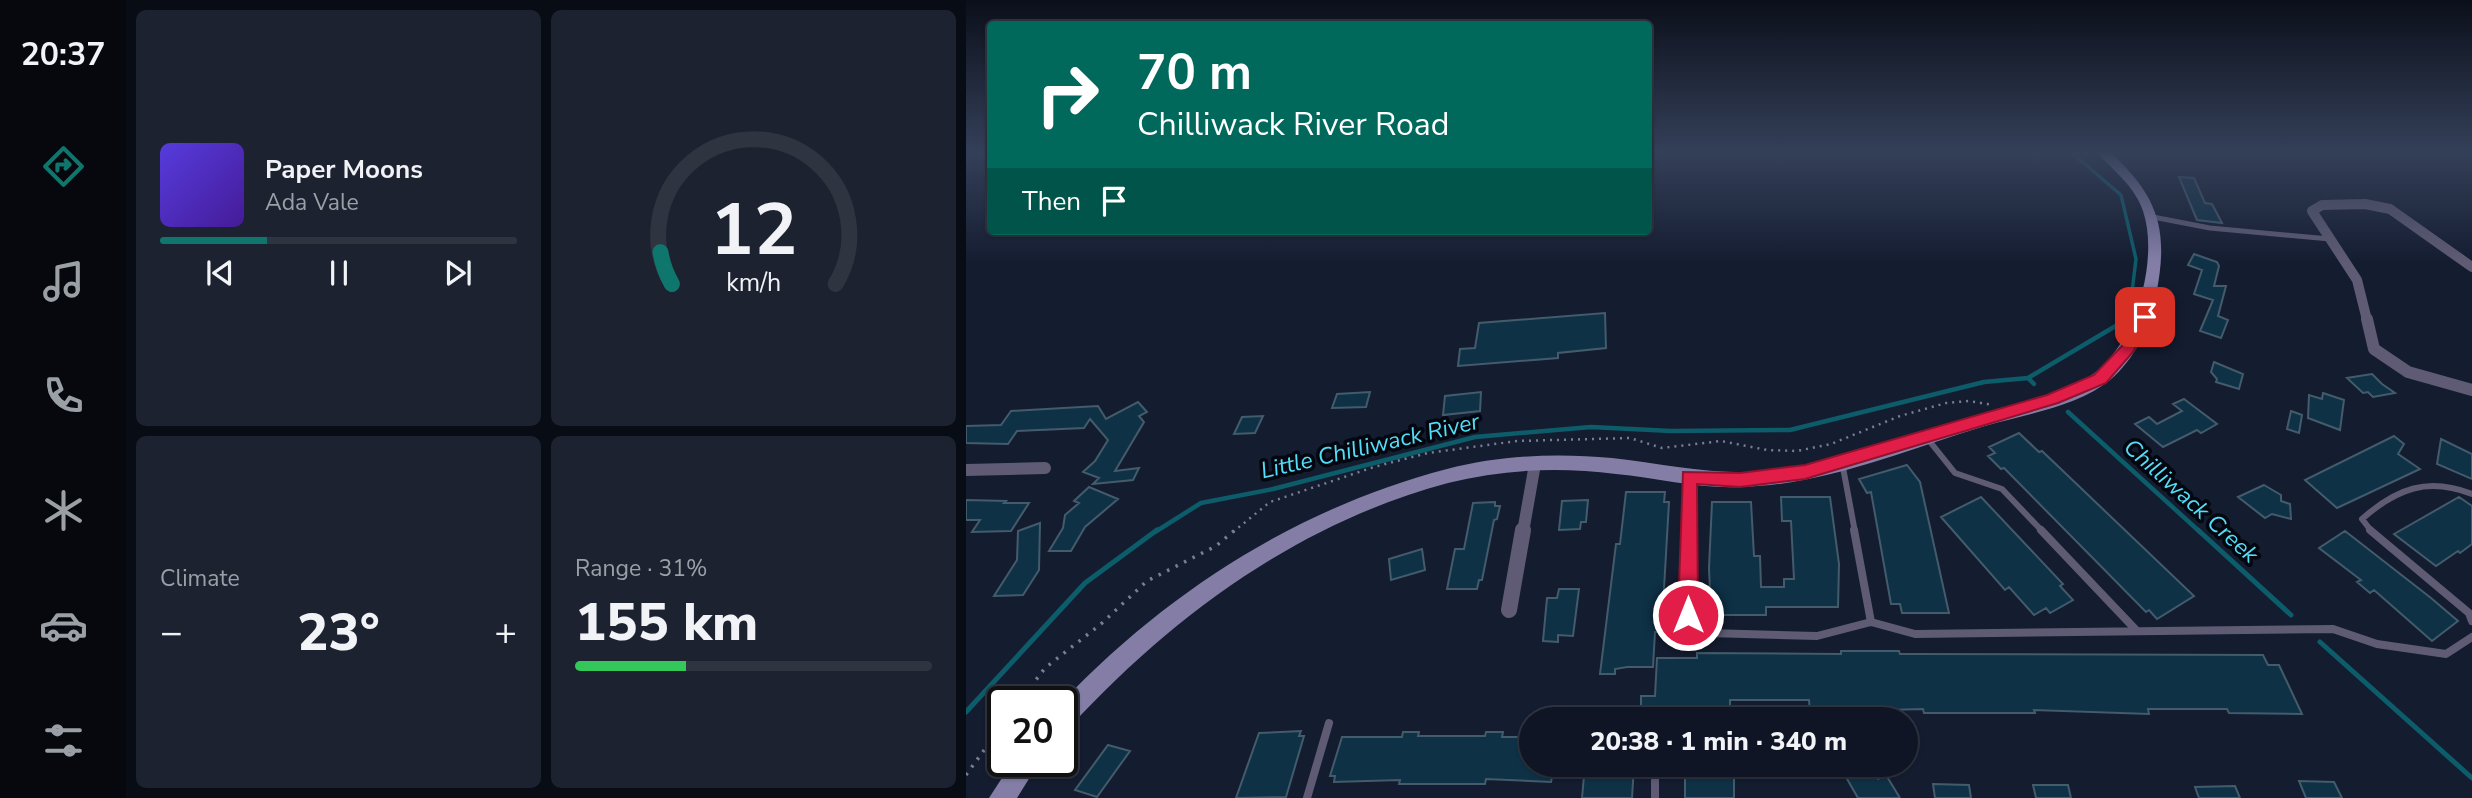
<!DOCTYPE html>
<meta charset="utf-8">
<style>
:root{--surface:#0f1524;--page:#1d2231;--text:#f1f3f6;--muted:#9b9fa6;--line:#2f3441;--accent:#0f766e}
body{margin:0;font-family:"Nunito Sans",sans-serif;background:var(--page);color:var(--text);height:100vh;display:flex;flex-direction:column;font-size:26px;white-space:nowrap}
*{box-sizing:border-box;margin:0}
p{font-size:23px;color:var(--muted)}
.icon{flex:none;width:38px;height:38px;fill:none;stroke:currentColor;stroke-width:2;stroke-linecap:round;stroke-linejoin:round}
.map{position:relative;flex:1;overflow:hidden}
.sheet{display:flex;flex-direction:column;gap:10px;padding:10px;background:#080c14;width:840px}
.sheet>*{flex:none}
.hud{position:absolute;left:21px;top:21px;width:665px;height:214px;border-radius:7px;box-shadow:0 2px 5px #0004,0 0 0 2px var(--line);background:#00695c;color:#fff;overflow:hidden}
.speed{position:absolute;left:21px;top:686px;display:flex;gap:14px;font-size:35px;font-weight:700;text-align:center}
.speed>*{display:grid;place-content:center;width:91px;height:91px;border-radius:50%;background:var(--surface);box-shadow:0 2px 5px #0004,0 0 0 2px var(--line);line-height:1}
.speed .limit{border:4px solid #111;border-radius:10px;background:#fff;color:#111}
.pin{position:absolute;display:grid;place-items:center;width:60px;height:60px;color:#fff;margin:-30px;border-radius:14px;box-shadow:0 4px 10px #0006}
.me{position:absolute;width:77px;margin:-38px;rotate:0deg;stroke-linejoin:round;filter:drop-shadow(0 0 5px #0008)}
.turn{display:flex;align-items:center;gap:24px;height:147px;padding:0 35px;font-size:32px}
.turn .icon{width:91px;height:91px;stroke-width:2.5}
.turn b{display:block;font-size:49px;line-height:60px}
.then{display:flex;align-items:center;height:66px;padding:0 35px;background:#0003;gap:14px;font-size:26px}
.big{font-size:52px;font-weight:800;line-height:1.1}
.sheet .widget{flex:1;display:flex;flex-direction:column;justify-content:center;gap:10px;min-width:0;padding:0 24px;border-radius:10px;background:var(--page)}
.sheet .dial{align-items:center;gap:0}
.dial svg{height:182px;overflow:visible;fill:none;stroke:var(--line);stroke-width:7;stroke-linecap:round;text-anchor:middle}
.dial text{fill:var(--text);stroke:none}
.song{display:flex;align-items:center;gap:21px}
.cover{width:84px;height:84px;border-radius:10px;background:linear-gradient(135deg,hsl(250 70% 55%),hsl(260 70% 35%))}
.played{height:7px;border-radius:4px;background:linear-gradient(90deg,var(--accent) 30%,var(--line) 30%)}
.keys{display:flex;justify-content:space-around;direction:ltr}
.heat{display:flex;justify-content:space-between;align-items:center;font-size:38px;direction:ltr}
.charge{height:10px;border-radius:5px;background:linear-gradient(90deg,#34c759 31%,var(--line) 0)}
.sheet .tiles{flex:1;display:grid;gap:10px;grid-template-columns:repeat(2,1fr)}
.trip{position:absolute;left:553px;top:707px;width:399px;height:70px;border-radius:35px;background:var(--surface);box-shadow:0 2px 5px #0004,0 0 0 2px var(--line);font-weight:800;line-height:70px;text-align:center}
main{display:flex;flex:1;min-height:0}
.dock{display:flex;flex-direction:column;width:126px;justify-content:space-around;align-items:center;background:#06080e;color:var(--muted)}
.dock .icon{width:49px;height:49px}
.dock .on{color:var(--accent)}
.dock b{font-size:32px;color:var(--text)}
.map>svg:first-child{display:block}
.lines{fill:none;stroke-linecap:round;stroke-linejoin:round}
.stream-far2{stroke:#0c5c6a;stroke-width:3.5}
.stream-far1{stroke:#0c5c6a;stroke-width:4.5}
.stream{stroke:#0c5c6a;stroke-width:5}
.building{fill:#0e3146;stroke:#435b6b;stroke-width:2}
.path-far1{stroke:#797f90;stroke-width:2.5;stroke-dasharray:2 5;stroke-linecap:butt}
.path{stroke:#797f90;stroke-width:3.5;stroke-dasharray:2.5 7;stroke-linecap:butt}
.service-far2{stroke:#5f5b74;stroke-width:5}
.service-far1{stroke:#5f5b74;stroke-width:6}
.service{stroke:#5f5b74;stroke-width:8}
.minor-far2{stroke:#5f5b74;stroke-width:10}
.minor-far1{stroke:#5f5b74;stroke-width:12}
.minor{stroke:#5f5b74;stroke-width:16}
.secondary{fill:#847ea7;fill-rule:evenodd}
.route{fill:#e11d48;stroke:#92132f;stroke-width:2}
.labels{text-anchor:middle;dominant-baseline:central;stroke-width:7;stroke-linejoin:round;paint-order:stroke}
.water-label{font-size:23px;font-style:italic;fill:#54ddf6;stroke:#04070f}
</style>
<main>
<nav class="dock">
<b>20:37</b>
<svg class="icon on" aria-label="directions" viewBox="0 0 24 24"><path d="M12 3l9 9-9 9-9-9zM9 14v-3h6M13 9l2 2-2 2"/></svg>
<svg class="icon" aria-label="music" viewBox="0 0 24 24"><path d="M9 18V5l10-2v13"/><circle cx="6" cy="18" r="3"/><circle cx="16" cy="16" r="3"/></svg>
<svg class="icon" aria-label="phone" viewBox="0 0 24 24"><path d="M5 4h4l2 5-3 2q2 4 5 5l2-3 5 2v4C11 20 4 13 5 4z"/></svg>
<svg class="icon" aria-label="climate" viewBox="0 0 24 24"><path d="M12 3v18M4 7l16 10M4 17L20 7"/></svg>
<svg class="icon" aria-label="car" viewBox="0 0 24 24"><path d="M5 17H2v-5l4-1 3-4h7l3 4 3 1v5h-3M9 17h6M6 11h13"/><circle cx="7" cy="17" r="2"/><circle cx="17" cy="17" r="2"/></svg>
<svg class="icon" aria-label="filters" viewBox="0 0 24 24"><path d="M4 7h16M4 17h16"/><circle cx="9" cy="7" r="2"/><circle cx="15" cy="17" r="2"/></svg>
</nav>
<section class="sheet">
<div class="tiles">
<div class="widget">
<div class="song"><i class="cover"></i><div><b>Paper Moons</b><p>Ada Vale</p></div></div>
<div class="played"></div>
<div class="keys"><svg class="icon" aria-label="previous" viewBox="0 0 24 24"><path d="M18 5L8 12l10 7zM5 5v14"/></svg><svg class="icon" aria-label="pause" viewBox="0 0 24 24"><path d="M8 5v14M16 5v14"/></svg><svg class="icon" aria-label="next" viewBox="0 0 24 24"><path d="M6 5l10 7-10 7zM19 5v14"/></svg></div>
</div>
<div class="widget dial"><svg viewBox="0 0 100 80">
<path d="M14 69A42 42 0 1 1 86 69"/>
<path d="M14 69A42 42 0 0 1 9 55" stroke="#0f766e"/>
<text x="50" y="56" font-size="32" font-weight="700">12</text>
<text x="50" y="72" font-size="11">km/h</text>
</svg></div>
<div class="widget"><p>Climate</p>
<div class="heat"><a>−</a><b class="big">23°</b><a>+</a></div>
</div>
<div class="widget"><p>Range · 31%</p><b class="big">155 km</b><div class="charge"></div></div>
</div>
</section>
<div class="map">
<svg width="1506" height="798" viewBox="0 0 1506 798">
<rect width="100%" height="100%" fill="#141c30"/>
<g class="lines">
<path class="stream-far2" d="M1105,152L1155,195L1170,259L1166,292L1154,320"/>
<path class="stream-far1" d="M1062,378L1068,384
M1102,412L1234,532
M189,532L235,503L307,489L509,437L625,427L705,431L824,430L1018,382L1062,378L1153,324L1155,319"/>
<path class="stream" d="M1232,530L1325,615
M1354,642L1506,778
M0,712L119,583L191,530"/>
</g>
<path class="building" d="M1213,177L1228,178L1239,203L1246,204L1256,223L1231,220Z
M1228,254L1251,262L1253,266L1248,286H1260L1252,316L1262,320L1255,338L1234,331L1247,300L1228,294L1236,270L1222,265Z
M639,313L640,348L592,353V358L492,366L494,349L509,348L513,323Z
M1248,362L1277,374L1273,389L1250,382L1251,379L1245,372Z
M1406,374L1416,384L1429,393L1407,397L1402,392L1397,393L1381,378Z
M404,392L400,407L366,408L371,394Z
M515,392L514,411L477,415L479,396Z
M1357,393L1378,400L1374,430L1342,418L1343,395L1356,399Z
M1218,399L1251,424L1235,433L1231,430L1197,447L1169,424L1183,417L1191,424L1216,411L1207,404Z
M172,402L181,412L173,416L178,422L149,471L173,468L167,480L127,484L133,478L117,472L129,461L142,440L124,419L118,428L51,431L42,444L0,443V426L35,425L45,411L132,406L140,419Z
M1325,411L1336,415L1333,433L1321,429Z
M297,416L289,433L268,434L276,417Z
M1053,433L1073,452L1076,451L1228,596L1191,619L1183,610L1180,612L1038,468L1035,469L1022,456L1029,453L1023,447Z
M1428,436L1438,444L1432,454L1454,469L1371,508L1339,480Z
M1475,439L1506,454V479L1471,464Z
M941,465L954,482L983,613H936L934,604H925L905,492L901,493L893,479Z
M1298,485L1315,495V501L1324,504L1325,519L1306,514L1299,518L1272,497Z
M123,487L152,499L119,527L105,551H83L97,528L99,515L113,503L108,501Z
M660,492H699L698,502H703L696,623L693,632H689L687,667H661L649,669V674H634L650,544H654Z
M815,497H864L873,564L872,607H800V615H745L743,568L746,502H785L788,556H794L795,587H818V579H828L825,521H816Z
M1015,497L1097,584L1094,586L1107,600L1084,613L1080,608L1068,615L1043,587L1039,590L975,517Z
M1493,497L1506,506V544L1494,553L1492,551L1470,566L1428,534Z
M0,500L40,501L38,503H63L45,531L6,532L14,520H0Z
M622,500L620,522H615L614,529L593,530L596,501Z
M529,502V506H534L531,519L528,520L516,580H513L511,589H481L489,549H498L507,503Z
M74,523L73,570L57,595L28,596L51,560L52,531Z
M1379,531L1465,598L1492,621L1466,641L1408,590L1404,593L1391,582L1395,580L1353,548Z
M456,549L459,570L425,580L423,559Z
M593,589H613L607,636L592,635V642L577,641L581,598H591Z
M875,651H933L934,654H945L1297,655L1302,665H1313L1336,714L1263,713L1261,709H1182L1183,714L1068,710L1069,713H958L957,709L844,712L843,700H764V711H675V696H689L691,658H731V653L875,654Z
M335,731L333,736H338L320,797L270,798L293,733Z
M437,732H453L452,736H519L520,732H537L536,737H565V765H592L591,776L586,777L585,782L520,779L519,784H433L434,780L368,782L369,776H364L376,737H436Z
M142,745L164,751L131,797L109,790Z
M619,765H668L666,798H616Z
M723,765H768V798H719V768Z
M873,765H903L912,779L920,775L934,798H892Z
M1333,781L1368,782L1376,798H1340Z
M967,784L1003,785L1005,798H969Z
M1067,785H1102L1105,798H1070Z
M1269,786L1274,798H1233L1229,787Z"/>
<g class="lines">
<path class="path-far1" d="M267,532L304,502L408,467L462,453L551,441L664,438L696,448L755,441L801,450L831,451L865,444L934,416L980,403L1003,401L1027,405"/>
<path class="path" d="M53,702L79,668L135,624L181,581L250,546L269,530
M0,775L37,724"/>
<path class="service-far2" d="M1187,217L1244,228L1364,239"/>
<path class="service-far1" d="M961,438L989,473L1036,489L1077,532
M876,462L889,532
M723,532V478
M1406,532L1396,519C1431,488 1462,477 1506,494"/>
<path class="service" d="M723,530L722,615L742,633L851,636L905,622L949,634L1367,629L1411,644L1480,654L1506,637
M888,530L905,622
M1075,530L1170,630
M1404,530L1503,613L1506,621
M689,765V798
M341,798L363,723"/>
<path class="minor-far2" d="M1401,320L1391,280L1346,211L1356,205L1399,204L1424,209L1506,267"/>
<path class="minor-far1" d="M1401,319L1408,349L1442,372L1506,390
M0,470L79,468
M557,532L569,464"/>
<path class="minor" d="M543,610L557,530"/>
<path class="secondary" d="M1131,152H1144C1193,197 1203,230 1190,295C1184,327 1169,359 1144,380C1111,407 1059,414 1019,426C939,450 860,485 775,487C733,489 691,478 650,474C594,467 537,469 482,483C333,523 207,615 104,727L96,731V702C202,591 332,508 481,469C534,455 591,453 646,458C699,464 750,476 804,471C866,465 925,443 984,424C1029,410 1080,402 1121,378C1168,351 1194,261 1177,211C1169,186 1147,171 1131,152Z
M47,761H74L51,798H23Z"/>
</g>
<linearGradient id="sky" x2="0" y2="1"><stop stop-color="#0b0f1a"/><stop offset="0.58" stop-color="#344059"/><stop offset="1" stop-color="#344059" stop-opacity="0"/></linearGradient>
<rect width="1506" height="263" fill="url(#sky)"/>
<path class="route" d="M1179,312L1186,317L1167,352L1140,383L1092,403L839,479L774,487L731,484L732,615L729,621L722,624L715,621L712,615L717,472L774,473L839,465L1081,395L1128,375L1156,346L1174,314Z"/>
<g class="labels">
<g class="water-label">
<text transform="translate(404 446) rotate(-13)">Little Chilliwack River</text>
<text transform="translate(1225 501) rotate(42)">Chilliwack Creek</text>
</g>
</g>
</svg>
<div class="speed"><div class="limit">20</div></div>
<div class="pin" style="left:1179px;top:317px;background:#d93025"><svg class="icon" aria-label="arrive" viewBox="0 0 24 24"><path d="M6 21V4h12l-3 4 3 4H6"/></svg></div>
<svg class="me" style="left:722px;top:615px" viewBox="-20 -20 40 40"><circle r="17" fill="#e11d48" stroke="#fff" stroke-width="3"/><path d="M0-11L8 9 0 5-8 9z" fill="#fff"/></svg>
<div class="trip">20:38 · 1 min · 340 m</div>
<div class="hud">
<div class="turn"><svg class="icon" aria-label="right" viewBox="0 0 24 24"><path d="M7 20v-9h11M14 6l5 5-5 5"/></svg><div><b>70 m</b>Chilliwack River Road</div></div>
<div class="then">Then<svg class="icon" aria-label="arrive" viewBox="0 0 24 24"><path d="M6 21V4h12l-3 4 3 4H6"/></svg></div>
</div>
</div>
</main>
